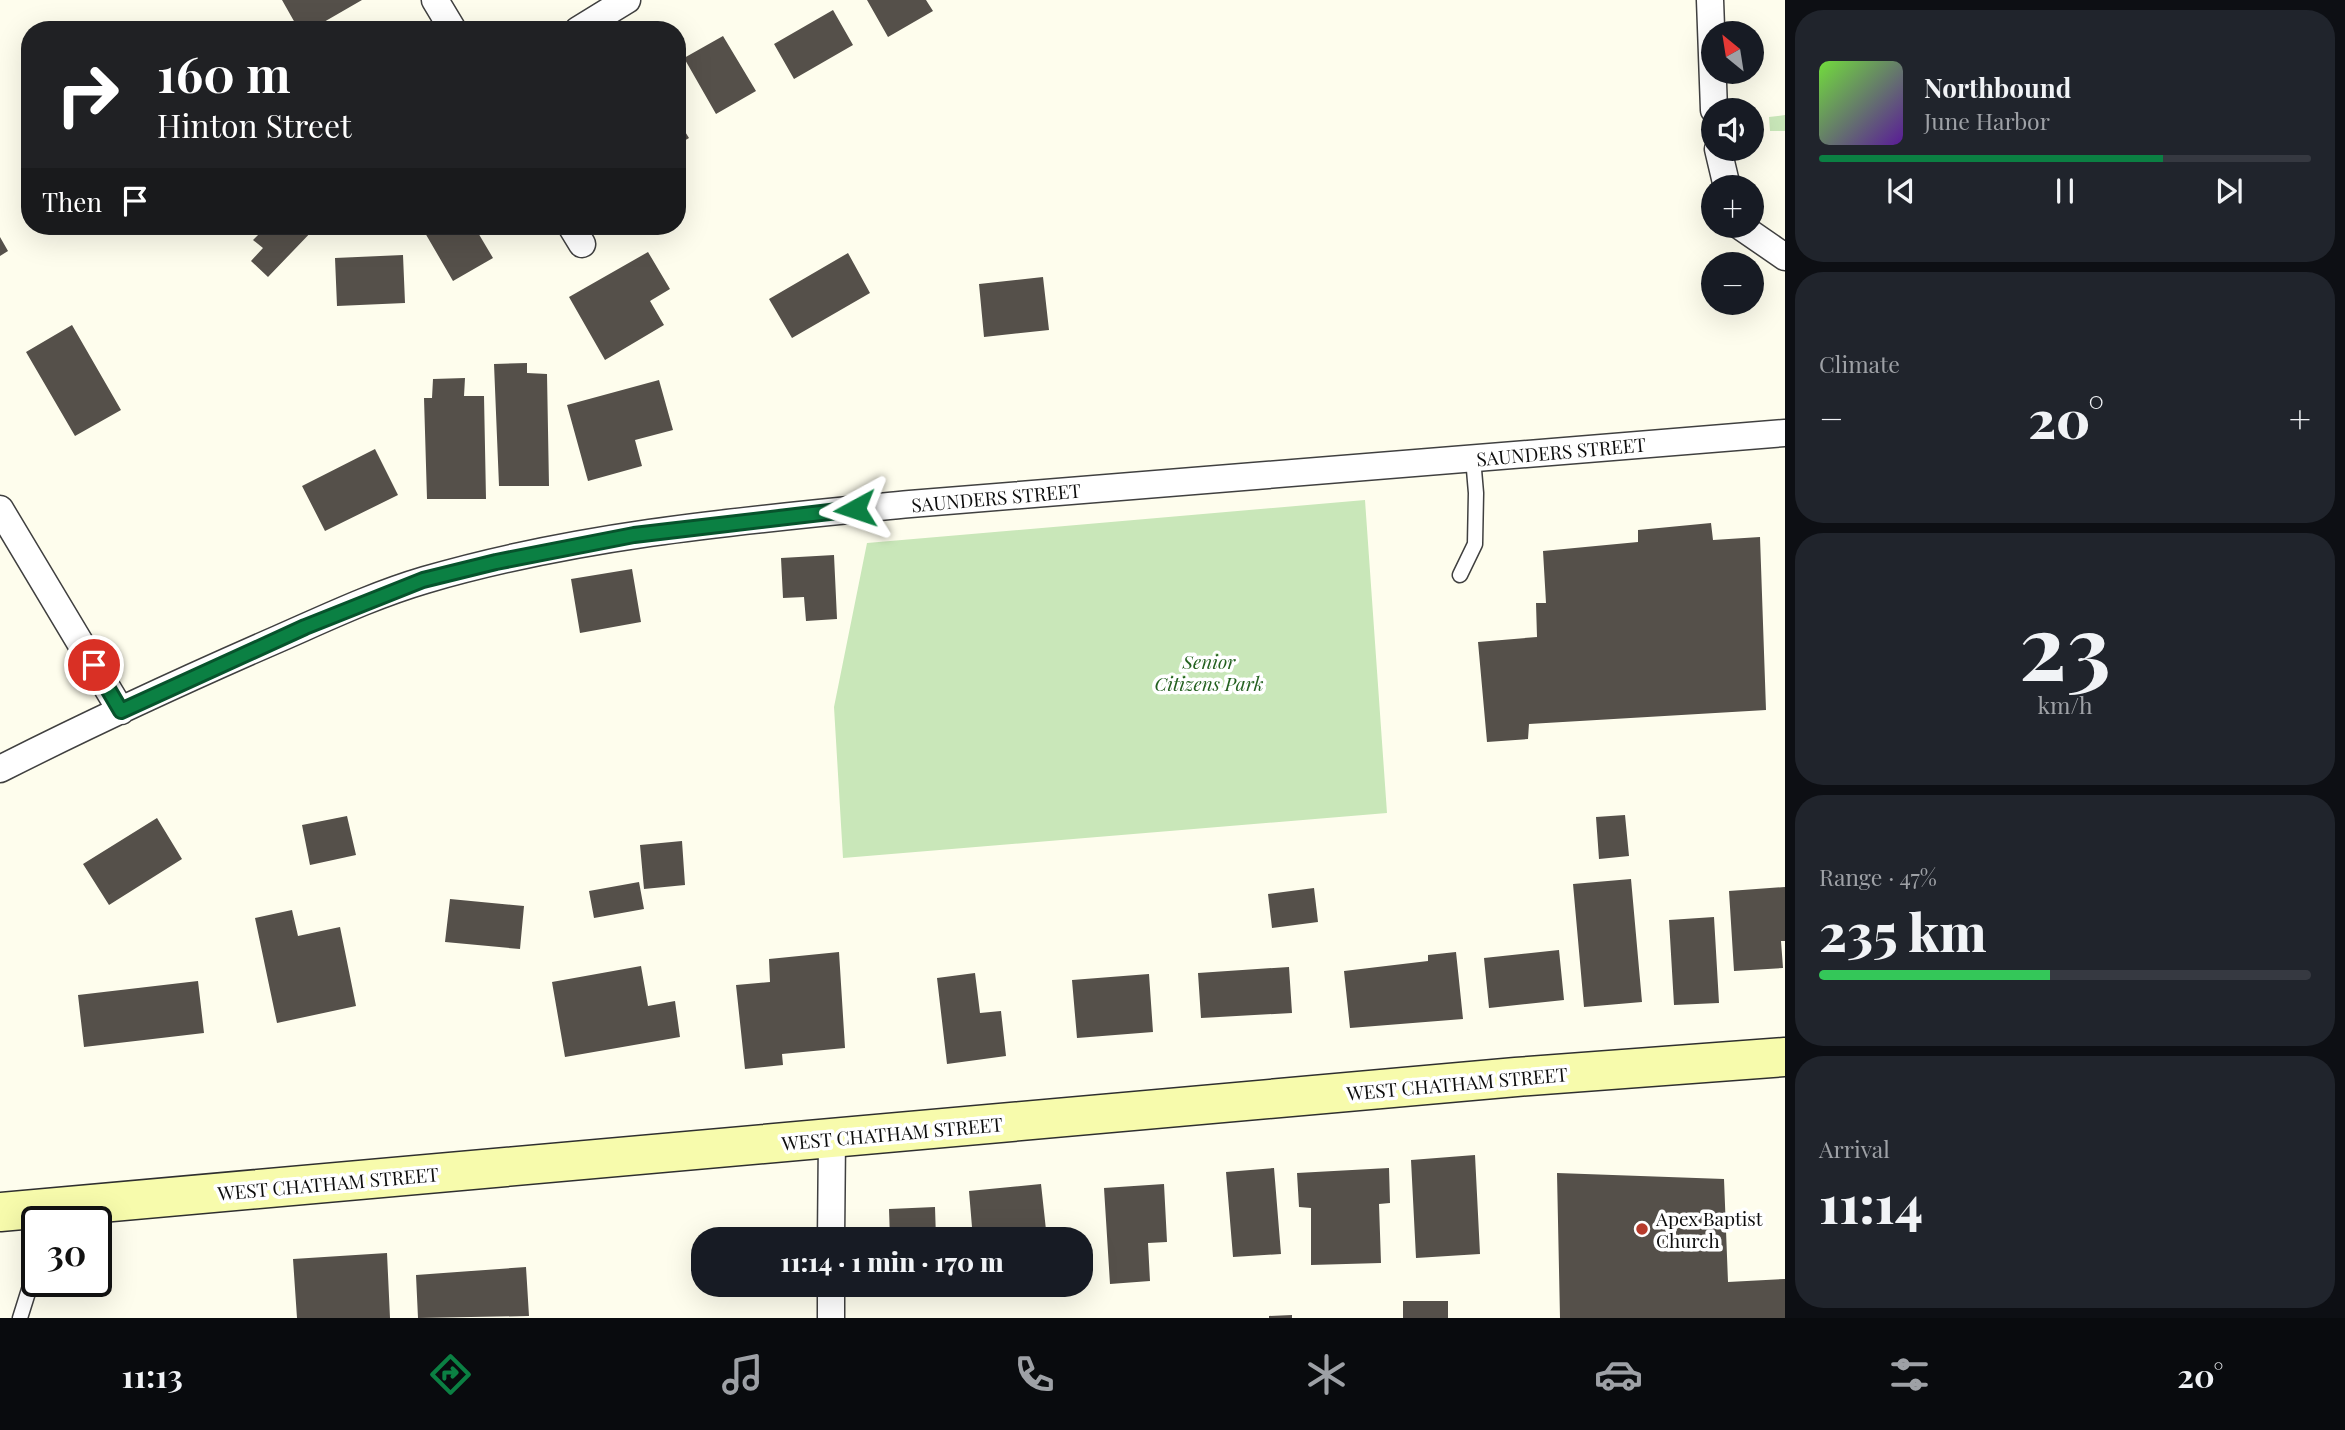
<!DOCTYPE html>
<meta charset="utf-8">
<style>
:root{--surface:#171b24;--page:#20242c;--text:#f1f3f6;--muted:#9ea1a6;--line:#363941;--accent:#0b8043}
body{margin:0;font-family:"Playfair Display",serif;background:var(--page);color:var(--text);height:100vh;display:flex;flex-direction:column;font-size:26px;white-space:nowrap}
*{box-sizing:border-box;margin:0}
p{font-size:23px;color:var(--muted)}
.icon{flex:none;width:38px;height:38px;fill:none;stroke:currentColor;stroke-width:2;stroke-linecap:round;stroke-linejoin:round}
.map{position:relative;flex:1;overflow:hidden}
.panel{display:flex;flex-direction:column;gap:10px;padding:10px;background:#0d0f14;width:560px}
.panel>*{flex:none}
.top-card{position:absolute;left:21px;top:21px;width:665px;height:214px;border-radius:28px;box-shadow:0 7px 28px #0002;background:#202124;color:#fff;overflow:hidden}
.needle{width:46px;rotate:330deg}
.buttons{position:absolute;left:1701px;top:21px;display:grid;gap:14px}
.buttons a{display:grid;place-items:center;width:63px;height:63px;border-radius:50%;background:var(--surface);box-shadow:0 7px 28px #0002;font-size:35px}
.speed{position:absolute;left:21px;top:1206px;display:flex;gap:14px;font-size:35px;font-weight:700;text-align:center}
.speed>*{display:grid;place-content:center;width:91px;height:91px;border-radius:50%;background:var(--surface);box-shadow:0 7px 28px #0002;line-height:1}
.speed .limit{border:4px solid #111;border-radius:10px;background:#fff;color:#111}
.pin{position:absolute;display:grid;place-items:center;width:60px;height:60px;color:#fff;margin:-30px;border:4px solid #fff;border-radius:50%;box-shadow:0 2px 7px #0007}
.me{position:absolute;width:77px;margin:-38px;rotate:265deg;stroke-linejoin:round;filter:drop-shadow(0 0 5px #0008)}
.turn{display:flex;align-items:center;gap:24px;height:147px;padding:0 21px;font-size:32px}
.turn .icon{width:91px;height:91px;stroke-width:2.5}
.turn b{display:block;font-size:49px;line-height:60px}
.then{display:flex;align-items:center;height:66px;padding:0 21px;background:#0003;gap:14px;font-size:26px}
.big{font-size:52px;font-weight:800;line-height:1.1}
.panel .tile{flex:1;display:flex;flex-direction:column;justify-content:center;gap:10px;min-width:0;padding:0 24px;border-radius:28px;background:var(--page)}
.panel .dial{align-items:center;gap:0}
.dial b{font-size:91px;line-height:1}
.song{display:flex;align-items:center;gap:21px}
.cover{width:84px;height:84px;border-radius:10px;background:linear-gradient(135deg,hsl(100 70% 55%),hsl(270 70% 35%))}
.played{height:7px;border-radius:4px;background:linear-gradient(90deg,var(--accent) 70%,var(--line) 70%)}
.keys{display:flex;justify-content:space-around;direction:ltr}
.heat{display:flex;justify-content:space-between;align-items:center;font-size:38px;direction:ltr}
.charge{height:10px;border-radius:5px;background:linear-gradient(90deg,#34c759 47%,var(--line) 0)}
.trip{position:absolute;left:691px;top:1227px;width:402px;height:70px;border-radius:28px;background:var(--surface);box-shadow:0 7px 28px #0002;font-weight:800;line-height:70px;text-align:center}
.dock{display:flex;height:112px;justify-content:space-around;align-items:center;background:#090b0e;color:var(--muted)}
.dock .icon{width:49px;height:49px}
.dock .on{color:var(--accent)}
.dock b{font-size:32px;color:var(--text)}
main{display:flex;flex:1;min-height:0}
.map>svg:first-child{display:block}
.green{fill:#c9e7b9}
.building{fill:#55504a}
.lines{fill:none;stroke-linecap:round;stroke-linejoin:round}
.lane-casing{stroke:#404040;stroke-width:17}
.street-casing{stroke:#404040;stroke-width:29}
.secondary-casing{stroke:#2f2f2f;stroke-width:41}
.lane{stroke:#fff;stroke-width:14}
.street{stroke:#fff;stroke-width:26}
.secondary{stroke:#f7fbac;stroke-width:38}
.route-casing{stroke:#07532c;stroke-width:18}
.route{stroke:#0b8043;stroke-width:12}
.poi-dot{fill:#b63b2c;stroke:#fff;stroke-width:2.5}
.labels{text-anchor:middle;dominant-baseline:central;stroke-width:7;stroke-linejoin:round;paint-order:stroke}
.street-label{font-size:19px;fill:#0d0d0d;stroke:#fff}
.park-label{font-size:19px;font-style:italic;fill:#246120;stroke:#fff}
.poi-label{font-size:19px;fill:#0d0d0d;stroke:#fff;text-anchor:start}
</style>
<main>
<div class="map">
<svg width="1785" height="1318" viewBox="0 0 1785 1318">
<rect width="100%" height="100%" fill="#fefded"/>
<path class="green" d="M1785,115V131H1770L1769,117Z
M1365,500L1387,813L843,858L834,707L867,543Z"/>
<path class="building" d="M282,0H362L310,30H299Z
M867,0H926L933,11L888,37Z
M833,10L853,45L794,79L774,44Z
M723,36L756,91L716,114L684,58Z
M677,119L689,138L677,145Z
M267,226H317L268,277L251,261L263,248L253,240Z
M421,226H474L493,258L453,281Z
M0,237L8,251L0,256Z
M648,252L670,289L650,301L664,325L605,360L569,297Z
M848,253L870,293L792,338L769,299Z
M403,255L405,303L337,306L335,258Z
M1043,277L1049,330L984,337L979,284Z
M72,325L121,410L75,436L26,352Z
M527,363V373L547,374L549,486H499L494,364Z
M465,378L464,396H484L486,499H427L424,398H432L433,379Z
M659,380L673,430L635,440L642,466L588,481L567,405Z
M375,449L398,495L325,531L302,486Z
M1711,523L1713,540L1760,537L1766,710L1529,724L1528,739L1487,742L1478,642L1537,637L1536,603H1546L1543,551L1638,542V530Z
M834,555L837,619L806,621L804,597L783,598L781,558Z
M632,569L641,622L580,633L571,579Z
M1625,815L1629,856L1599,859L1596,817Z
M347,816L356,855L310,865L302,825Z
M157,818L182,859L109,905L83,864Z
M682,841L685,885L644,889L640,845Z
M1631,879L1642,1002L1584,1007L1573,884Z
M639,882L644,909L594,918L589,891Z
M1785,887V941H1781L1783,968L1734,971L1729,891Z
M1314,888L1318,922L1272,928L1268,894Z
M450,899L524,906L520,949L445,942Z
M292,910L298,936L340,927L356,1006L277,1023L255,918Z
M1714,917L1719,1003L1674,1005L1669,920Z
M1559,950L1564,1000L1489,1008L1484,958Z
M839,952L845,1048L782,1054L783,1065L745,1069L736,985L770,982L769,959Z
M1456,952L1463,1019L1350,1028L1344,971L1428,961V955Z
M641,966L648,1006L675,1001L680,1037L565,1057L552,982Z
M1289,967L1292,1013L1201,1018L1198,973Z
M975,973L980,1013L1001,1011L1006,1056L947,1064L937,978Z
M1149,974L1153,1032L1077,1038L1072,980Z
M198,981L204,1033L84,1047L78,995Z
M1475,1155L1480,1254L1416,1258L1411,1160Z
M1274,1168L1281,1254L1233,1257L1226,1172Z
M1389,1168L1390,1203L1379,1204L1381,1263L1311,1265V1208L1299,1207L1297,1173Z
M1557,1173L1724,1179L1728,1282L1785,1279V1318H1560Z
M1041,1184L1046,1230L1019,1232L1020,1239H973L969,1191Z
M1164,1184L1167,1242L1148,1243L1150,1281L1110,1284L1104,1188Z
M935,1207L936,1239H890L889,1209Z
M387,1253L390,1318H297L293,1259Z
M526,1267L529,1316L418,1318L416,1275Z
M1403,1301H1448V1318H1403Z
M1292,1315V1318H1269V1316Z"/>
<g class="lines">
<g class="lane-casing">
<path id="lane" d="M1460,575L1475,544L1476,493L1473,458
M20,1318L37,1264"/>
</g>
<g class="street-casing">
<path id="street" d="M435,0L453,30
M1710,0L1714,110
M578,30L627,0
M1718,149L1727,187
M571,226L582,244
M1740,226L1785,257
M0,509L121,711
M0,769C91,723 184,680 278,639C326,618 374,595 425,580C582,534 747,520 910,504L1785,433
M831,1239L832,1138
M831,1318V1284"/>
</g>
<g class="secondary-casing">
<path id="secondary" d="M0,1212L1516,1077L1785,1057"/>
</g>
<use href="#lane" class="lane"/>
<use href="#street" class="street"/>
<use href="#secondary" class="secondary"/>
</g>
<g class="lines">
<g class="route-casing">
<path id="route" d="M94,665L121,711L305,627L423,580L496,562L634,535L855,509"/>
</g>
<use href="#route" class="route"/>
</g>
<circle class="poi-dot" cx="1642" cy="1229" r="7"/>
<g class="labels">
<g class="street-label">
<text transform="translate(1561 451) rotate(-5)">SAUNDERS STREET</text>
<text transform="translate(996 497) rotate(-5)">SAUNDERS STREET</text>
<text transform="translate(1457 1083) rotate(-5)">WEST CHATHAM STREET</text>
<text transform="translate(892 1133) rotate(-5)">WEST CHATHAM STREET</text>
<text transform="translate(328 1183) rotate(-5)">WEST CHATHAM STREET</text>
</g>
<g class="park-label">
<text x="1209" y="661">Senior<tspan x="1209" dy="22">Citizens Park</tspan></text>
</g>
<g class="poi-label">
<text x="1656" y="1218">Apex Baptist<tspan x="1656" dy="22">Church</tspan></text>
</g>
</g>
</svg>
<div class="buttons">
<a><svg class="needle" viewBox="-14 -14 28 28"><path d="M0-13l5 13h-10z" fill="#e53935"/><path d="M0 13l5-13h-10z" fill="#9ea1a6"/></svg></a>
<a><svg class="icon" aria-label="sound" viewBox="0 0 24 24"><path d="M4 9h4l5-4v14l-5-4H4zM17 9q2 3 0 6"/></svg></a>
<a>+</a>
<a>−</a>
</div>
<div class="speed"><div class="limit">30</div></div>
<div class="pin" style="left:94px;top:665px;background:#d93025"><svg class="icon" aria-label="arrive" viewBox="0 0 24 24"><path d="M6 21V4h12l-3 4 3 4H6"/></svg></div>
<svg class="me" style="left:855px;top:509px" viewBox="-20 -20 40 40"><path d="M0-17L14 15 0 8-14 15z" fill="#0b8043" stroke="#fff" stroke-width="4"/></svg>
<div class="trip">11:14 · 1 min · 170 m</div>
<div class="top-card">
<div class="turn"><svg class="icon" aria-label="right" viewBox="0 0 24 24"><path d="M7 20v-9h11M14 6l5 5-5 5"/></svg><div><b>160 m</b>Hinton Street</div></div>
<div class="then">Then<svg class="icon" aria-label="arrive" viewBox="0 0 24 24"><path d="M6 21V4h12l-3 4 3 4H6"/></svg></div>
</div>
</div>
<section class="panel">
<div class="tile">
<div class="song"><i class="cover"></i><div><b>Northbound</b><p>June Harbor</p></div></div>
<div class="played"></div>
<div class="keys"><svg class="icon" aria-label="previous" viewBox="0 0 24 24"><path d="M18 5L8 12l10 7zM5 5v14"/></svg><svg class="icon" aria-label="pause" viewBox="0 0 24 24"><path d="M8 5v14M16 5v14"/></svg><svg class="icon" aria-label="next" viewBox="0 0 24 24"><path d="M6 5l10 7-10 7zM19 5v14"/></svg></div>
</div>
<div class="tile"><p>Climate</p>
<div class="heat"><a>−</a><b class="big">20°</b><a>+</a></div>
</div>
<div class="tile dial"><b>23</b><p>km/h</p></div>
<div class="tile"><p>Range · 47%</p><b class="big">235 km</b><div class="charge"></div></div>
<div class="tile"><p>Arrival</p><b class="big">11:14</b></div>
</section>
</main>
<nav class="dock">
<b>11:13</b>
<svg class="icon on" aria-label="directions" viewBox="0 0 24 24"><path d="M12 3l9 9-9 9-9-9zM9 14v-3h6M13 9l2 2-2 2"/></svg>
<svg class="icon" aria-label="music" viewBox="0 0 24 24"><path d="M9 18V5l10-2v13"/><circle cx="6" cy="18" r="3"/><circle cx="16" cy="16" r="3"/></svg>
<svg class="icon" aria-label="phone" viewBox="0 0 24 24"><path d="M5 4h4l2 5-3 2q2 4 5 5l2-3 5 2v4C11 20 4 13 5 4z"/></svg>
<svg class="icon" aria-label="climate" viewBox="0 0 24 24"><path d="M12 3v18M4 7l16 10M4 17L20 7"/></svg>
<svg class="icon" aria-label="car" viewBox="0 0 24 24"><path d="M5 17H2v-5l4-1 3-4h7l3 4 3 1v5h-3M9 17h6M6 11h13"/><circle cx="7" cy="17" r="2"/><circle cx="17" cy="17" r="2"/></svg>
<svg class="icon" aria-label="filters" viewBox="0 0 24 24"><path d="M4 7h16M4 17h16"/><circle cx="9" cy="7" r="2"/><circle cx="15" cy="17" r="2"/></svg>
<b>20°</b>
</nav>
